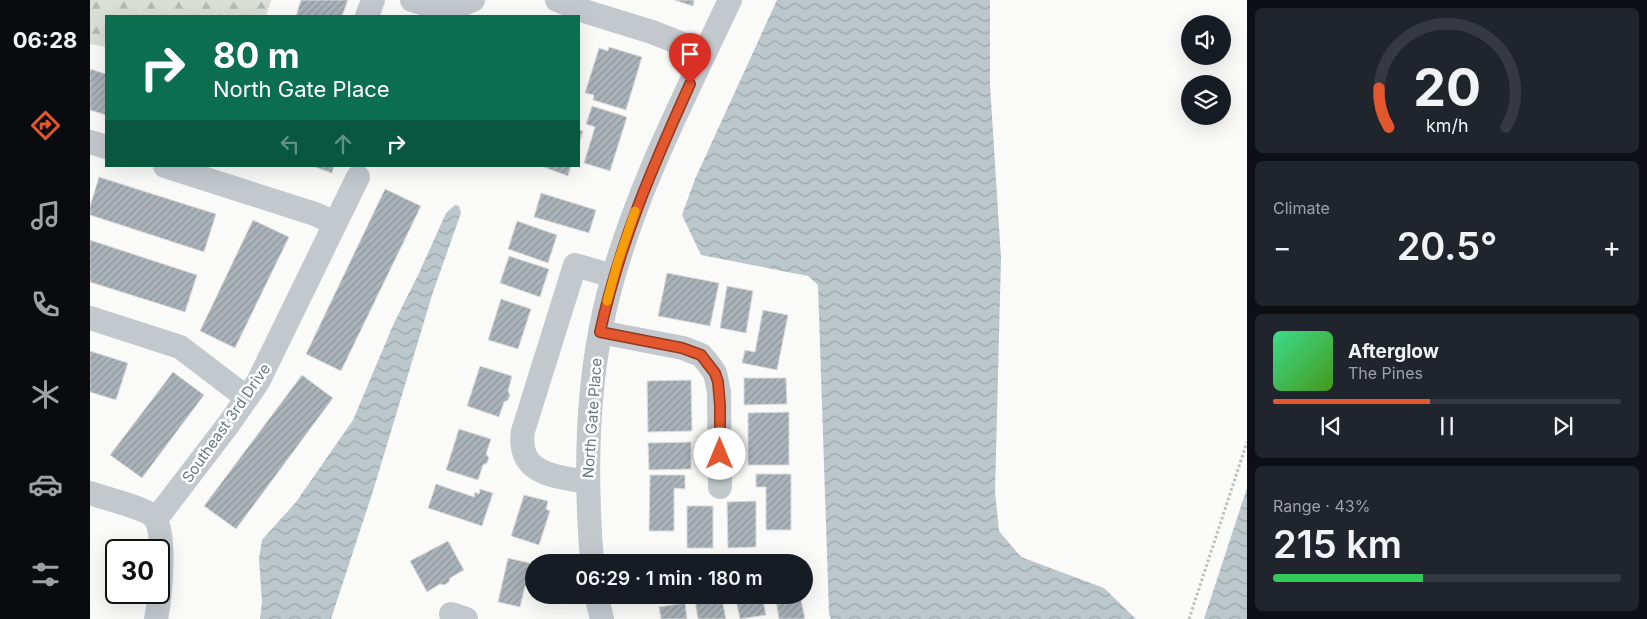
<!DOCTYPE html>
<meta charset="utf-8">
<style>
:root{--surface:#171b24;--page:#20242c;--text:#f1f3f6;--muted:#9ea1a6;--line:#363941;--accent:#e4572e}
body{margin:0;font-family:Inter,sans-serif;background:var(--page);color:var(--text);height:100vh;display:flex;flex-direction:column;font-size:19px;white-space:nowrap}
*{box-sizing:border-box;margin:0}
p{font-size:16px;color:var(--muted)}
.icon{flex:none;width:28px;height:28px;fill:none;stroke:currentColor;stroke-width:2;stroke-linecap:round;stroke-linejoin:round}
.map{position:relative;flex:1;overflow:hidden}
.drawer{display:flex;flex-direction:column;gap:8px;padding:8px;background:#0d0f14;width:400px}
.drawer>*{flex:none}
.hud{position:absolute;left:15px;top:15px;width:475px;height:152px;border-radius:0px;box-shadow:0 5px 20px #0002;background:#0b6e4f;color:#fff;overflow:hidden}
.controls{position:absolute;left:1091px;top:15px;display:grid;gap:10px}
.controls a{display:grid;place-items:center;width:50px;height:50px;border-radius:50%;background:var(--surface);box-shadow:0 5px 20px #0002;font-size:25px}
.speed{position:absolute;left:15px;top:539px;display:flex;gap:10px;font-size:25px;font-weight:700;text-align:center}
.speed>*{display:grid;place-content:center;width:65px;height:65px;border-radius:50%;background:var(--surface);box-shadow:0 5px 20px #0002;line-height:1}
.speed .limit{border:2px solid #111;border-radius:8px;background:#fff;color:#111}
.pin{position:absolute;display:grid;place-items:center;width:42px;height:42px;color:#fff;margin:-51px -21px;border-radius:50% 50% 50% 0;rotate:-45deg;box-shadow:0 0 5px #0007}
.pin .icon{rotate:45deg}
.me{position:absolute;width:55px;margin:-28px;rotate:0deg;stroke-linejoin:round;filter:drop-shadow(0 0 4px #0008)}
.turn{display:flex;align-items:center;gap:18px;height:105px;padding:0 25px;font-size:22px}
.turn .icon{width:65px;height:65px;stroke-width:2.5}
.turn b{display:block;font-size:35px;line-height:42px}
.lanes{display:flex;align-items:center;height:48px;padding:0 25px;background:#0003;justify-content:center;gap:25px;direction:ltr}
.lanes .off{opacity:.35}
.big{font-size:38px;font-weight:600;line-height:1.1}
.drawer .tile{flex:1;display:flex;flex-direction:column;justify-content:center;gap:8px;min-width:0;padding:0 18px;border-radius:8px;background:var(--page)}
.drawer .dial{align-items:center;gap:0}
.dial svg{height:130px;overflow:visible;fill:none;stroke:var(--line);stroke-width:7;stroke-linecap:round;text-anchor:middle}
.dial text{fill:var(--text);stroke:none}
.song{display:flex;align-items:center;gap:15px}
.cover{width:60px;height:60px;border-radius:8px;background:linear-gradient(135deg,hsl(150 70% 55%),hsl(100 70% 35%))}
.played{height:5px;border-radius:2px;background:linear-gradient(90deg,var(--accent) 45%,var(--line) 45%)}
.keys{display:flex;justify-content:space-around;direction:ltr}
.heat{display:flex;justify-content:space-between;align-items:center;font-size:28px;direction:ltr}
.charge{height:8px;border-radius:4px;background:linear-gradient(90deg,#34c759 43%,var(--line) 0)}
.trip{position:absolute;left:435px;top:554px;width:288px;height:50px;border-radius:25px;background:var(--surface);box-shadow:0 5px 20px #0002;font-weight:600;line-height:50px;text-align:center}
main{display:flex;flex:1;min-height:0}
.dock{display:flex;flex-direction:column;width:90px;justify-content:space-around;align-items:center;background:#090b0e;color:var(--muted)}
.dock .icon{width:35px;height:35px}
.dock .selected{color:var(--accent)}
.dock b{font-size:22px;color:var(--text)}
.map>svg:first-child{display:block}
.forest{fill:url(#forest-firs)}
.water{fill:url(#water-waves)}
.building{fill:url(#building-hatch);stroke:#dcdcda}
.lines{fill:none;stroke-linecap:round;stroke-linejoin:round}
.path{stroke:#bbbfc2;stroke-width:3;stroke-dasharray:2.5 2.5;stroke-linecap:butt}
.minor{stroke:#c3c8cc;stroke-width:24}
.route-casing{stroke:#94391e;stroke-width:12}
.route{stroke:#e4572e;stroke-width:9}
.slow{stroke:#f59e0b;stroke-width:9}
.labels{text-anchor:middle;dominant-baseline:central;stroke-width:5;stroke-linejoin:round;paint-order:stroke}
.street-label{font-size:15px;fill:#657683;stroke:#fff}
</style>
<main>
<nav class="dock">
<b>06:28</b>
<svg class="icon selected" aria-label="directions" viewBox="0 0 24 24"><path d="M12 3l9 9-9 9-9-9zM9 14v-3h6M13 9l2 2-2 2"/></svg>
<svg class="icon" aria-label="music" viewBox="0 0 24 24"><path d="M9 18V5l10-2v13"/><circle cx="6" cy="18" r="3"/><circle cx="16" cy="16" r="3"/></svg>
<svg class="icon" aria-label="phone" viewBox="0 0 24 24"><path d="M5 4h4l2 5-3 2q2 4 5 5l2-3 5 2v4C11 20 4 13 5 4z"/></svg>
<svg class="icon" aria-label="climate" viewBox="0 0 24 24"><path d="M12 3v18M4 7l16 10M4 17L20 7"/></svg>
<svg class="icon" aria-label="car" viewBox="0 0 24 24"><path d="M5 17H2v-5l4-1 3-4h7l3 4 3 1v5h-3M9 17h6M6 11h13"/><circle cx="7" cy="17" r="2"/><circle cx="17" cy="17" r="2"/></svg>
<svg class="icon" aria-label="filters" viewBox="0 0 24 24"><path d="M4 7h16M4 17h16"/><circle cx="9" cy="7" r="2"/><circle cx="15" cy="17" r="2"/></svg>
</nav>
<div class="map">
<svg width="1157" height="619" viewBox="0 0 1157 619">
<defs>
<pattern id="forest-firs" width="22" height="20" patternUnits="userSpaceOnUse" patternTransform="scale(1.25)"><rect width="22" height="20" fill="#dadfd7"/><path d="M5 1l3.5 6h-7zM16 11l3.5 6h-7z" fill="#b4b9b4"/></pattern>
<pattern id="water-waves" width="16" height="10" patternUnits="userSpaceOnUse" patternTransform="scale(1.25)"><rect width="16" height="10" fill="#bbc7cb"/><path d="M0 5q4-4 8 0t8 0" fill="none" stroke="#9ca6aa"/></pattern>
<pattern id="building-hatch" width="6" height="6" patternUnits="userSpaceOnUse" patternTransform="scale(1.25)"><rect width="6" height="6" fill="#aab3b9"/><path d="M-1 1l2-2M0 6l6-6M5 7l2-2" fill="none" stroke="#8e969c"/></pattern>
</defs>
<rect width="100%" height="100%" fill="#fafaf8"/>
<path class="forest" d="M0,0H181L176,16H16V47L0,44Z"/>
<path class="water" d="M687,0H900V85L911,258L905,492L909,531L931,557L1014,588L1046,619H741L739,614L728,285L718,276L611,255L592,215L605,179Z
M365,205L369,206L371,213L343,292L283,491L241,619H170L172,602L169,559L172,540L206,502L263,420L304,323L329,273L356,213Z
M1157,488V619H1114Z"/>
<path class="building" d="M211,0H258L252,16H206Z
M584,0H604L603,6Z
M519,47L552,57L536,110L503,100L504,95L495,93L509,48L518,51Z
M0,69L16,74V115L0,110Z
M502,106L537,117L520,171L494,163L505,127L496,124Z
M489,130L493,131L489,144Z
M222,166H244L242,173Z
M451,166H481L478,176Z
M9,177L126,214L114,252L0,215V206Z
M295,189L331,206L251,371L216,354Z
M451,193L506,210L499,233L444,217Z
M163,220L199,237L145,348L110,331Z
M427,221L467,235L458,263L418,249Z
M0,240L107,275L95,312L0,282Z
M419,256L459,269L450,297L410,283Z
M577,273L629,283L620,326L568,316Z
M637,286L663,291L656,333L630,328Z
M411,299L441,309L428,349L398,340Z
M673,310L698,315L687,370L652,363L655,350L665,352Z
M0,351L38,363L26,400L0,392Z
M390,366L422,376L418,391L420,395L418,400L414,402L409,417L377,406Z
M83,372L114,395L52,478L20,455Z
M212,375L243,398L146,529L114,506Z
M654,378H696L697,404L654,405Z
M601,380L602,431L558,432L557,381Z
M699,412V465H658V413Z
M369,429L401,439L396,454L399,458L397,463L393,465L388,480L356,470Z
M601,442V469L559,470L558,443Z
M666,474H701V530H676V487H666Z
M560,475H595V489L584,488V531H559Z
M346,484L384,497L385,492L389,494L390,489L403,493L392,526L338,508Z
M434,495L458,501L456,509L460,511L449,545L421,536Z
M666,501V547L638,548L637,502Z
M597,506H623V548H597Z
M358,541L374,570L360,578L359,582L354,585L350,584L337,592L320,561Z
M418,558L444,564V588L435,586L430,607L408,602Z
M604,595H631L636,619H608Z
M645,595H672L676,615L650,619Z
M685,595H710L715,619H689Z
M595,603L597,619H571L569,607Z"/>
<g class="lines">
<path class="path" d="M1099,619L1157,442"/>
<path class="minor" d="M322,0C347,8 358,12 383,0
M467,0L494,11L562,32L615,53
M277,16L283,0
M0,142L16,147
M75,166L225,214L245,223
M0,318L90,347L157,398
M510,332L593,348L611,355L618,363L625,373L629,392L630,487
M497,482C463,476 427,474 433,431L485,265L523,276
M0,493C14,498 56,508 64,517C77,531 70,600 66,619
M66,519L138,425L168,382L268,177
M502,562C495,473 496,384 518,296C544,193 595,96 640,0
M506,595L512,619
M361,614L376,619"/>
</g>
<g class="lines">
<g class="route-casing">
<path id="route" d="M600,84C562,168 530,242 510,332L592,348L611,355L625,373L628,382L630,405V454"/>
</g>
<use href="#route" class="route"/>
<path class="slow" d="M517,301L528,261L545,211"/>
</g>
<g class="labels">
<g class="street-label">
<text transform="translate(502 418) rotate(-86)">North Gate Place</text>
<text transform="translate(136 423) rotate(-55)">Southeast 3rd Drive</text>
</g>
</g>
</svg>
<div class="controls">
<a><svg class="icon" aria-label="sound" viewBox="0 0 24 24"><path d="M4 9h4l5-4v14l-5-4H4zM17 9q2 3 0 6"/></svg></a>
<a><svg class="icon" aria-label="layers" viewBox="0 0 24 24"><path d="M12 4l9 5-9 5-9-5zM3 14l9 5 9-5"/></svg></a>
</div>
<div class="speed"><div class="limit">30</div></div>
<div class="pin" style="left:600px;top:84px;background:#d93025"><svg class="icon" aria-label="arrive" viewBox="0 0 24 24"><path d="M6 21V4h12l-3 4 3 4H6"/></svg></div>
<svg class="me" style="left:630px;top:454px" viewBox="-20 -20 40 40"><circle r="19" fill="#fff"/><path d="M0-13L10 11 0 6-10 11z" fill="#e4572e"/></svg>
<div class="trip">06:29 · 1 min · 180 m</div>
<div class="hud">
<div class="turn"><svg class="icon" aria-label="right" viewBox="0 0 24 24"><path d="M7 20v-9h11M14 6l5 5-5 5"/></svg><div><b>80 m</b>North Gate Place</div></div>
<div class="lanes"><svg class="icon off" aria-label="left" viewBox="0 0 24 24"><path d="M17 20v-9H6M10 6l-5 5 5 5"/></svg><svg class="icon off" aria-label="ahead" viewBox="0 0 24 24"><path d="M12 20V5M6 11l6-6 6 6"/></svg><svg class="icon" aria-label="right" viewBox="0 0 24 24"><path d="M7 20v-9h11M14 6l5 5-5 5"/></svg></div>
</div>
</div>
<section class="drawer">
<div class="tile dial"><svg viewBox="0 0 100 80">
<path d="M14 69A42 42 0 1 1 86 69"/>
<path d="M14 69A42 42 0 0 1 8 45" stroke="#e4572e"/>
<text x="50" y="56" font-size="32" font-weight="700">20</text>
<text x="50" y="72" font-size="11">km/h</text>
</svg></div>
<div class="tile"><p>Climate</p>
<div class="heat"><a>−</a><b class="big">20.5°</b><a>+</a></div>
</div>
<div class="tile">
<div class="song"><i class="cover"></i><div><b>Afterglow</b><p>The Pines</p></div></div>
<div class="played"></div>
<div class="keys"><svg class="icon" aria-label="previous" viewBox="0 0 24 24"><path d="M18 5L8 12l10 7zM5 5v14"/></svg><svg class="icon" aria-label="pause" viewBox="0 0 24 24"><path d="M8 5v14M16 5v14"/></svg><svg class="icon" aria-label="next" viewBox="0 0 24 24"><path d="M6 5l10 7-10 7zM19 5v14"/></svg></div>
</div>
<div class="tile"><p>Range · 43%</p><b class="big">215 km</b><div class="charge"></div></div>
</section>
</main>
